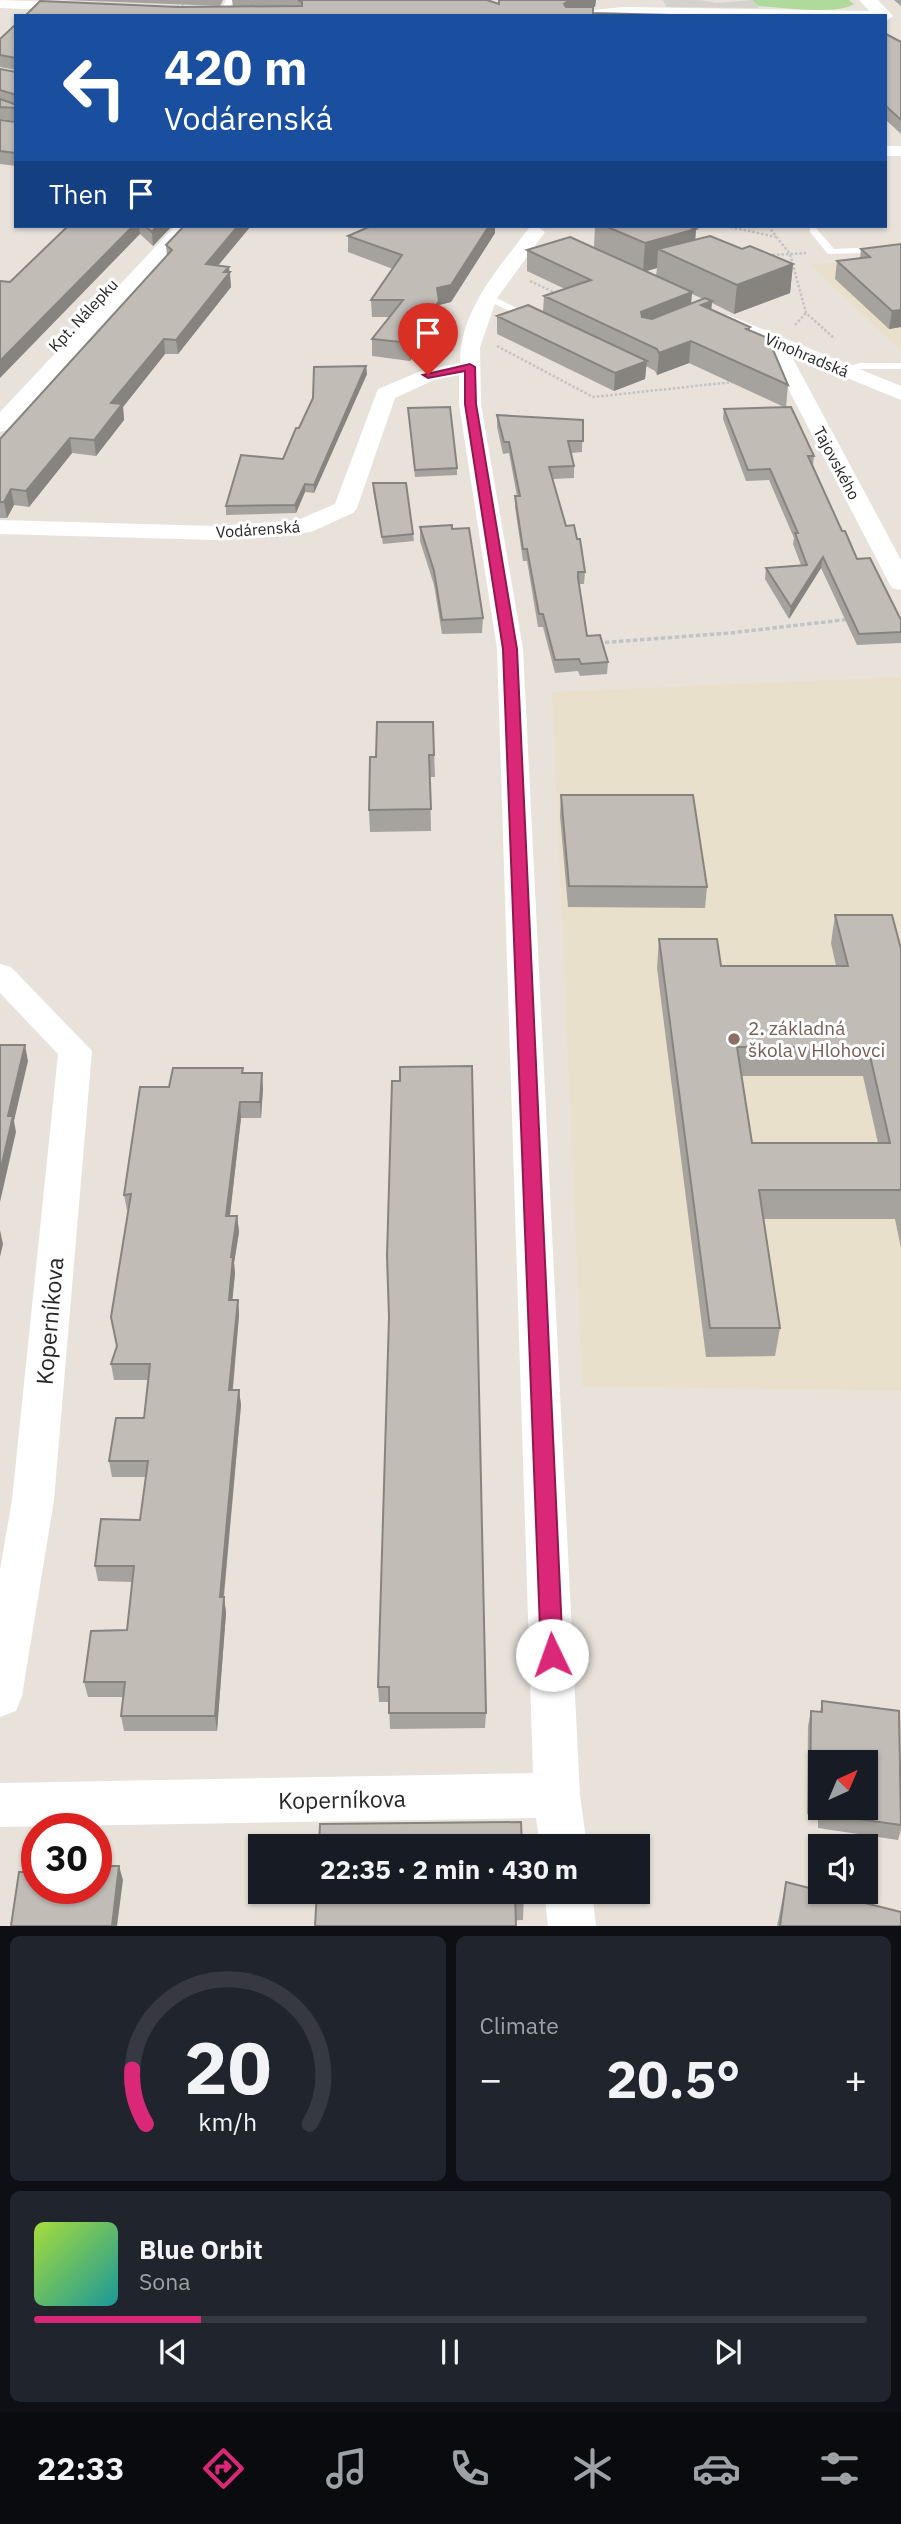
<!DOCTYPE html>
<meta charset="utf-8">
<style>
:root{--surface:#171b24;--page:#20242c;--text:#f1f3f6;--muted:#9ea1a6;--line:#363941;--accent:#db2777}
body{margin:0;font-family:"IBM Plex Sans",sans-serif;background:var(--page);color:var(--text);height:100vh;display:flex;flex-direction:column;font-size:26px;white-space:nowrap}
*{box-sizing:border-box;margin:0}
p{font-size:23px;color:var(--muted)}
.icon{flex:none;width:38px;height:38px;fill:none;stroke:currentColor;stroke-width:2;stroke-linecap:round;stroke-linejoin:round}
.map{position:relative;height:1926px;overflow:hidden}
.details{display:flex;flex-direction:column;gap:10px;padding:10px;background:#0d0f14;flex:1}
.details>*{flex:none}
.hud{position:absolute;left:14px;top:14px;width:873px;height:214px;border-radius:0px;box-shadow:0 2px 5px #0004;background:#1a4fa0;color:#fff;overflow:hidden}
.needle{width:46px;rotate:44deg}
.controls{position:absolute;left:808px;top:1750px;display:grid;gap:14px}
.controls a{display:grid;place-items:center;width:70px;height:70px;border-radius:0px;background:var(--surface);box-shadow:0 2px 5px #0004;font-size:35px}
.speed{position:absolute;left:21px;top:1813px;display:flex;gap:14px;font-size:35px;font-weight:700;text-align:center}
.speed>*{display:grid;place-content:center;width:91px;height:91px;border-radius:50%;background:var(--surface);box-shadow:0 2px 5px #0004;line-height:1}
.speed .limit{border:10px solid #d22;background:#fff;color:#111}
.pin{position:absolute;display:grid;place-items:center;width:60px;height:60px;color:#fff;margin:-72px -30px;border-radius:50% 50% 50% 0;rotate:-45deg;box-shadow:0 0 7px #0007}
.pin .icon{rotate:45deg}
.me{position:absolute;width:77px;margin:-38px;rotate:357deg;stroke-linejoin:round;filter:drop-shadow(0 0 5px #0008)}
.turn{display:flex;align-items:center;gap:24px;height:147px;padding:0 35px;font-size:32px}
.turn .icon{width:91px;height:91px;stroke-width:2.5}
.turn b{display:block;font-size:49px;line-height:60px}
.then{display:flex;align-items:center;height:66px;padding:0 35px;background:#0003;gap:14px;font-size:26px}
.big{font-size:52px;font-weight:800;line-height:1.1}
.details .widget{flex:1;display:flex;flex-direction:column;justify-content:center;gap:10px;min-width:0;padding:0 24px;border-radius:10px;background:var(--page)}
.details .dial{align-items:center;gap:0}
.dial svg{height:182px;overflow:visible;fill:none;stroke:var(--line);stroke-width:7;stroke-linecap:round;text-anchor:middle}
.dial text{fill:var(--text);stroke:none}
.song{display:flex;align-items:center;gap:21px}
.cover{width:84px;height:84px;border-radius:10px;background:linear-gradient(135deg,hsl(80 70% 55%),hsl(180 70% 35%))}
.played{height:7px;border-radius:4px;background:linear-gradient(90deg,var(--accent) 20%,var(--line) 20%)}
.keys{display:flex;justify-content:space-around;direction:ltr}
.heat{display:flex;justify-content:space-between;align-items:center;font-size:38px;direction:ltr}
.details .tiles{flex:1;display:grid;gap:10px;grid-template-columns:1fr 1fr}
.widget:last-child{grid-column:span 2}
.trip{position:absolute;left:248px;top:1834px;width:402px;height:70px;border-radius:0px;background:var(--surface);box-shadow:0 2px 5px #0004;font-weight:800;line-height:70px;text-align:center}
.tabs{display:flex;height:112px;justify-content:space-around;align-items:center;background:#090b0e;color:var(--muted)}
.tabs .icon{width:49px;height:49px}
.tabs .on{color:var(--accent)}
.tabs b{font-size:32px;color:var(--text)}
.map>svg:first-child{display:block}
.education{fill:#e9e0cb}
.green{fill:#afda9c}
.plaza{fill:#d5d2cc}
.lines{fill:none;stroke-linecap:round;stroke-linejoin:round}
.path-far1{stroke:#c3c3c3;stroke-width:2.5;stroke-dasharray:2.5 2;stroke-linecap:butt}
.path{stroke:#c3c3c3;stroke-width:3.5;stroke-dasharray:4.5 2.5;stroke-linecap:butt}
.lane{fill:#fff;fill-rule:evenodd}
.street{fill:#fff;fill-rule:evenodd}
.secondary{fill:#fff;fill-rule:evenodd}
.wall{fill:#a6a29d;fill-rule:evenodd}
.shaded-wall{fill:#87847f}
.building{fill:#c1bcb6;stroke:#87847f;stroke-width:2;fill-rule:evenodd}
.route{fill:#db2777;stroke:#8e194d;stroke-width:2}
.education-dot{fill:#8d6e63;stroke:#fff;stroke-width:2.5}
.labels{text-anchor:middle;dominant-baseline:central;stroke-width:6;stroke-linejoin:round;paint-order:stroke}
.far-street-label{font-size:16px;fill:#272727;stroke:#fff}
.education-label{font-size:19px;fill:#785e54;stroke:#fff;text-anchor:start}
.near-street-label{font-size:23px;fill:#272727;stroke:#fff}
</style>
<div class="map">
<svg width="901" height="1926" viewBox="0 0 901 1926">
<rect width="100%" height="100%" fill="#e8e2da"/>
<path class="education" d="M901,254V351L811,265Z
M901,677V1391L582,1386L552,692Z"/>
<path class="green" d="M752,0H849L854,4C835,16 781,7 758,6Z"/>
<path class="plaza" d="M663,0H701L716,3L752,0L759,8L666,7Z"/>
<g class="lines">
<path class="path-far1" d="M168,8L186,5
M726,226L776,237
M768,226L790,254L806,253
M768,255L790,254L806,313L834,338
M530,281L560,295
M795,325L806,313
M497,346L593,397L733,382"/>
<path class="path" d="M598,643L730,633L851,619"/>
<path class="lane" d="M226,0H234L225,15H219Z
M810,228H816L834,249L901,246V252L828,254L810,232Z
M484,295H490L538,318L529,320L484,299Z
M860,363H901V369H860L841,373L836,370Z"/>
<path class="street" d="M0,0L79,3L86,7L79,11L0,8Z
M623,7L882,11L889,15L886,19V16H566L573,12Z
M886,146H901V156H886Z
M175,226H194L8,430L0,432V412Z
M536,226L545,232L497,298L480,347L481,404L523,649L580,1795L587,1846H540L536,1818L0,1827V1783L533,1773L497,649L459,404V375L434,380L395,398L357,508L353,513L311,532L255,538L215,540L0,534V520L215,526L298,520L335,504L378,389L421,371L460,363C460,309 499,268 529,228Z
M728,315L901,386V400L791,355L901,560V590L892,588L889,583L765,344L721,325L718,321L721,317Z
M0,964L11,967L92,1051L54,1500L22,1696L16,1711L0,1717V1570L12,1500L58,1054L0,993Z
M544,1892H592L596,1926H548Z"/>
<path class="secondary" d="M859,0H878L893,16L886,21V16H874Z"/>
</g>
<path class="wall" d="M64,0H223L220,6Z
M232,0H487L498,4V0H596L595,7H593V13L179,7L233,6Z
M894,0H901V6Z
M16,24V70L0,67V39Z
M886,34L901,42V134L886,120Z
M0,69L16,72V121L0,119Z
M0,120L16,122V166L0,164Z
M68,226H172L153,246L140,234L10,282Z
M371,226H495V233L451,302L439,305V318L410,361L372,356V339L389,317H372L371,300L393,269L348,252V236Z
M595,226H687L696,229L695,240L742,249L793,264L790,293L734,314L712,303L711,310L750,327V330L788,385L786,407L814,456L813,466L842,531L857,559L901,620V643L857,645L821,568L789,619L765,579L766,568L801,565L793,544L794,538L769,480L746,481L723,419L724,409L784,407L689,363L657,375L655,371L646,366L645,379L614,391L497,334V316L543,312L544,296L565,289L527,271V250L594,247ZM657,268L656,276L646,271ZM692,294L703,299L691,304Z
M901,244V327L889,329L835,279L837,261L860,258L861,249Z
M166,245L218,266L230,272L231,287L178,354H165L123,407L124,420L96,456L72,453L29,507L14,505L7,518H0V439L167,256Z
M366,366L367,374L314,493L305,492L296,513L226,515V506L283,459L299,428Z
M408,408L457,468V475L415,477Z
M497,415L583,420L582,452L571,453L574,466V478L553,479L566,526L585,572L584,584H579L587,636L608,662L607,674L580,676L578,671L555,673L543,627H538L527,561H523L515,507V496H517L509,453L503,454L497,427Z
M373,483L413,534L414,541L383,544L373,491Z
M420,527L452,529L483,618L482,633L442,634L434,585L420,541Z
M433,722L435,777H430L431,831L370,832L369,810L376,757Z
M561,795L707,887L705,908L568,907L560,816Z
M835,915L901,949V1248L895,1219H764L780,1328L775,1356L706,1357L657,968L659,939L721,966H836L831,943ZM742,1076H863L878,1143H752Z
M243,1068V1073L263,1088L261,1118H241L230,1216H237L239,1232L234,1263L235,1273L232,1300H238L239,1315L233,1390H239L241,1405L224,1597L226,1613L217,1731H124L121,1716L123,1697H88L84,1682L127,1630L132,1582L98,1581L95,1566L140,1520L146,1477H112L109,1461L144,1418L148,1380H114L111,1364L117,1347L111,1317L129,1210H127L124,1195L169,1087Z
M389,1317L486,1713L485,1728L390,1729L389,1702H379L378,1687Z
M822,1701L901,1777V1829L898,1840L818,1828V1816L807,1814L808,1726L811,1711L820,1712ZM821,1762L866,1808H821Z
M786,1882L901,1926H777Z
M524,1892L523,1920L315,1926Z"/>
<path class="shaded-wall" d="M569,0H596L595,7H593V16H563L564,4Z
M133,226H139L140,234L0,378V361Z
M157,226H172L153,246L152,232Z
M238,226H251L207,279L206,264Z
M489,226H495V233L451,302L439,305V318L410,361V343L437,288Z
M696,229L694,258L658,249L657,268L643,272L645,243Z
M793,264L790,293L734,314L737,285Z
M229,267L231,287L178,354L176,340Z
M692,292L690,313L640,334L641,312Z
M712,301L710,323L701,305Z
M901,310V327L889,329L892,311Z
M164,339L165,354L123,407L124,420L96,456L94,440L111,403Z
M691,341L689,363L657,375L659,353Z
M647,361L645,379L614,391L615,373Z
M366,366L367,374L314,493V485Z
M70,438L72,453L29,507L26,491Z
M305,484V492L296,513L295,505Z
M11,489L14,505L7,518L4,502Z
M823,557L821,568L789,619L791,607Z
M25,1045L28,1061L14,1121L16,1132L0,1202V1171L8,1116Z
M262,1073L263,1088L261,1118L260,1102Z
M240,1102L241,1118L228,1231L226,1216Z
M237,1216L239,1232L234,1263L235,1273L231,1315L229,1300L231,1257Z
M0,1230L3,1244L0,1257Z
M238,1300L239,1315L231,1405L229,1390Z
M239,1390L241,1405L222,1612L220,1597Z
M224,1597L226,1613L217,1731L215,1716Z
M119,1866L123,1880L117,1926H112Z"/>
<path class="building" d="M298,0H487L499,4V0H569L564,4L566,7H593V13L670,15L671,16H25L40,1L179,7L302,6V2Z
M16,24V58L0,55V39Z
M886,34L901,42V120L886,106Z
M0,69L16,72V95L0,90Z
M0,99L14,104L16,102V108L0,107Z
M0,120L16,122V153L0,151Z
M68,226H133L0,361V281L10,282Z
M145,226H157L152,232Z
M184,226H238L206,264L229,267L224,272H230L176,340L164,339L111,403L122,404L94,440L70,438L26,491L11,489L4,502H0V439L172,250L166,245Z
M371,226H489L451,285L437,288L439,301L410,343L372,339L403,300H371L402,255L348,236Z
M605,226H687L696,229L645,243Z
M710,236L742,249L750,246L793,264L737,285L658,249Z
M570,237L692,292L641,312L642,317L652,319L705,298L712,301L701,305L750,327L746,329L768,338L788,385L691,341L659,353L657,349L544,296L591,280L527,250Z
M901,244V310L892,311L837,261L870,257L861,249Z
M528,305L647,361L615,373L497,316Z
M366,366L314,485L305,484L295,505L226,506L241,455L283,459L296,428H299L313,398L314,367Z
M450,407L457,468L415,470L408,408Z
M791,407L814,456H808L842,531H845L857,559L870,558L901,620V632L859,634L823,557L791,607L766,568L807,565L795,533H798L770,469L748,470L724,409Z
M497,415L583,420V441H568L574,466L549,467L566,526L574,525L577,539H580L585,572H578V578L587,636L600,635L608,662L581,664L579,659L555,660L543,614H539L527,549H523L515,496H520L509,442H504Z
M373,483H406L413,534L382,537Z
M452,525V529L469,528L483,618L442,620L434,571L420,527Z
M377,722H433L434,755H429L431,809L369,810L370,757H376Z
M561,795H693L707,887L569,886Z
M835,915H892L901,949V1191V1190H759L780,1328H710L659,939H717L721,966H848ZM737,1047H868L890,1143H752Z
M0,1045H25L8,1116H13L0,1172Z
M472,1066L486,1713H389V1687H378L389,1317L387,1256L392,1081H400V1067Z
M173,1068H243L242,1073H262L260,1102H240L226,1216H237L231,1257H233L229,1300H238L229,1390H239L220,1597H224L215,1716H121L125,1682H84L91,1631L127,1630L134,1566H95L101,1519L140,1520L148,1461H109L116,1418H144L150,1364H111L117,1346L111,1317L131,1194L124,1195L140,1087H169Z
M822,1701L899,1711L901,1825L822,1814V1808H866V1762H821V1801L810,1799L811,1711L822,1712Z
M521,1822L522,1846H319L320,1824Z
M96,1866H119L112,1926H11L19,1872H37V1888H96Z
M786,1882L821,1891V1892L901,1912V1926H780Z
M317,1892H524V1896L515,1895L516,1926H315Z"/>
<path class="route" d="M470,364L475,367L476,404L517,649L563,1655L560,1662L552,1665L544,1662L541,1655L503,649L465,404V371L428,378L423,375Z"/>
<circle class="education-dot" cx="734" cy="1039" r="7"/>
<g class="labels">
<g class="far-street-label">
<text transform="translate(83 315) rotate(-47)">Kpt. Nálepku</text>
<text transform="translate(807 355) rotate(23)">Vinohradská</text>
<text transform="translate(837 463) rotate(62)">Tajovského</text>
<text transform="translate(258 529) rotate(-4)">Vodárenská</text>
</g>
<g class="education-label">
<text x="748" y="1028">2. základná<tspan x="748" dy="22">škola v Hlohovci</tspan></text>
</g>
<g class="near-street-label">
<text transform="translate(49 1321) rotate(-85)">Koperníkova</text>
<text transform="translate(342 1799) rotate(-1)">Koperníkova</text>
</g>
</g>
</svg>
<div class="controls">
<a><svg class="needle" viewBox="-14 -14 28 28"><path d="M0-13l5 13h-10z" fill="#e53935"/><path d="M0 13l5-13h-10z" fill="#9ea1a6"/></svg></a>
<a><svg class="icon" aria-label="sound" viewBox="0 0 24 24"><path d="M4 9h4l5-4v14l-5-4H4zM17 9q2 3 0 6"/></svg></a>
</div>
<div class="speed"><div class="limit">30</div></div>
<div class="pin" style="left:428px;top:375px;background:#d93025"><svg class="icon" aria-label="arrive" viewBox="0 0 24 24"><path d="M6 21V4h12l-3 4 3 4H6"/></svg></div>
<svg class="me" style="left:552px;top:1655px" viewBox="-20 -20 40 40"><circle r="19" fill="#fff"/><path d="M0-13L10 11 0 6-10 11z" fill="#db2777"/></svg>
<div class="trip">22:35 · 2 min · 430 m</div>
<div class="hud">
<div class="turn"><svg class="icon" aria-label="left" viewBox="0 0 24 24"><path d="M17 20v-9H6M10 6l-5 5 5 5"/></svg><div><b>420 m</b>Vodárenská</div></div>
<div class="then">Then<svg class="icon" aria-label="arrive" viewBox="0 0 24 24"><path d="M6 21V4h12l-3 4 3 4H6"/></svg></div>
</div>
</div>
<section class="details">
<div class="tiles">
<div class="widget dial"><svg viewBox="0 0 100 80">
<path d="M14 69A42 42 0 1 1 86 69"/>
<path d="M14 69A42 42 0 0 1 8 45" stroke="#db2777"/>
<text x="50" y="56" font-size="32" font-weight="700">20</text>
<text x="50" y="72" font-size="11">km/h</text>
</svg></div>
<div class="widget"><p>Climate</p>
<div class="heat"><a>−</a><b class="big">20.5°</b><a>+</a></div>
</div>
<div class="widget">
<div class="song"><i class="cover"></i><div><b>Blue Orbit</b><p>Sona</p></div></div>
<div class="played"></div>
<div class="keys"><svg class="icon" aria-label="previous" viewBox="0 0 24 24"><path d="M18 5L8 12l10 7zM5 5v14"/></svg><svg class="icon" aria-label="pause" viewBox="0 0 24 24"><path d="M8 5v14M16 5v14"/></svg><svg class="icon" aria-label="next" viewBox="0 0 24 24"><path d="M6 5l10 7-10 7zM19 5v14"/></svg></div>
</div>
</div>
</section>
<nav class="tabs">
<b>22:33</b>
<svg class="icon on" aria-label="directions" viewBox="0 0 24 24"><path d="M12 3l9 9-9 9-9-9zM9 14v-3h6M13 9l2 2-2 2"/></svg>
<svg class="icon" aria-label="music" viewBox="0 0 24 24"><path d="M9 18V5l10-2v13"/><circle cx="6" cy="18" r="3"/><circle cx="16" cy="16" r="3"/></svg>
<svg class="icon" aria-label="phone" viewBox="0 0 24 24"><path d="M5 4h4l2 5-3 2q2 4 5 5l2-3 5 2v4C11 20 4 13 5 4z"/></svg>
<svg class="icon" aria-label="climate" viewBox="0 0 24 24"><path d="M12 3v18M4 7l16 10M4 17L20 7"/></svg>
<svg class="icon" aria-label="car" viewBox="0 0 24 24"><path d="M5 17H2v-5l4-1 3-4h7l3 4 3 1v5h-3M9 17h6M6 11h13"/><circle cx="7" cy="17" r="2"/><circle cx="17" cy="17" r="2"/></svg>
<svg class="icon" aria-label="filters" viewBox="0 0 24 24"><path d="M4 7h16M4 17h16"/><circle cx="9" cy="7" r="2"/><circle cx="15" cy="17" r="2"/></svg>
</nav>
